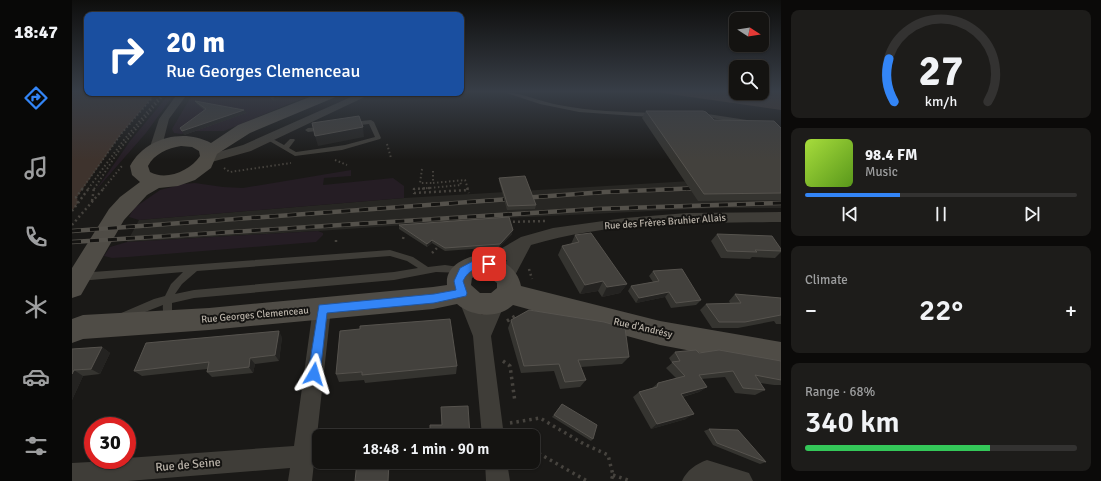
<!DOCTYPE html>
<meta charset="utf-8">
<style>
:root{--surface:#141311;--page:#1d1c1a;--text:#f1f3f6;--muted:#9d9e9f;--line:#333231;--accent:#3385f6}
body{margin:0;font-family:Signika,sans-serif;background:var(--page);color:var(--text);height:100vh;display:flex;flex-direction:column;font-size:15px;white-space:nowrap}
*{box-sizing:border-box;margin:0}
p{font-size:13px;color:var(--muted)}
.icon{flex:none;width:22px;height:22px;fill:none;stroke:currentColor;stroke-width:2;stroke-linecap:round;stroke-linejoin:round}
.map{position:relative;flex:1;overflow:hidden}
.side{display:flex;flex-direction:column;gap:10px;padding:10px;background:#0b0a09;width:320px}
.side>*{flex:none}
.banner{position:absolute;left:12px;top:12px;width:380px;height:84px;border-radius:8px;box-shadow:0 1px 3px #0004,0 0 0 1px var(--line);background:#1a4fa0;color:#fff;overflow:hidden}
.needle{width:26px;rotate:102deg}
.controls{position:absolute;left:657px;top:12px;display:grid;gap:8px}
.controls a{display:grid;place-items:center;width:40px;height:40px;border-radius:8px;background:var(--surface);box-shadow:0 1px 3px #0004,0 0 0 1px var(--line);font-size:20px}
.speed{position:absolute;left:12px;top:417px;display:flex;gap:8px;font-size:20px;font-weight:700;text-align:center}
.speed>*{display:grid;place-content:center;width:52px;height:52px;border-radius:50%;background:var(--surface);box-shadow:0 1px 3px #0004,0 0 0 1px var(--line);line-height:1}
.speed .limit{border:6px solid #d22;background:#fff;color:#111}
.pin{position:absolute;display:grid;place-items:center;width:34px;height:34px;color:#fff;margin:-17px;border-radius:8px;box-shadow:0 2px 6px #0006}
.me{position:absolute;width:44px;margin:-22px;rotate:7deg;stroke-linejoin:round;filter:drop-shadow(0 0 3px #0008)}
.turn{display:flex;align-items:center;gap:14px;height:84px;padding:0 16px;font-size:18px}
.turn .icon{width:52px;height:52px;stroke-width:2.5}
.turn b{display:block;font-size:28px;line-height:34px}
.big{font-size:30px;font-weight:600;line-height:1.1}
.side .tile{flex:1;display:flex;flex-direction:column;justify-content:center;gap:6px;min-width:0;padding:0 14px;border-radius:8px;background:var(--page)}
.side .dial{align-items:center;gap:0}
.dial svg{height:104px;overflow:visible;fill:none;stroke:var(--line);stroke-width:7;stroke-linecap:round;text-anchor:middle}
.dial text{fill:var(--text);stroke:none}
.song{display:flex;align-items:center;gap:12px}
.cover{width:48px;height:48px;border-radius:6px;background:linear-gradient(135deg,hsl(80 70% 55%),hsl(90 70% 35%))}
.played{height:4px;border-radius:2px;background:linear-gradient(90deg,var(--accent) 35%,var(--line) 35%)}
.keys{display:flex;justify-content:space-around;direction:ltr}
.heat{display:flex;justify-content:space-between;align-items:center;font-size:22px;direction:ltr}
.charge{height:6px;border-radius:3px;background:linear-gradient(90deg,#34c759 68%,var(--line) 0)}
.trip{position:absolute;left:240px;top:429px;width:228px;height:40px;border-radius:8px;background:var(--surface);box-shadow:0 1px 3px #0004,0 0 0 1px var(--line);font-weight:600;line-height:40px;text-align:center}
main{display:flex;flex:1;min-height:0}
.tab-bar{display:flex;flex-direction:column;width:72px;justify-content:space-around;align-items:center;background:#080807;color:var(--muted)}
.tab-bar .icon{width:28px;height:28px}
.tab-bar .current{color:var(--accent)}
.tab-bar b{font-size:18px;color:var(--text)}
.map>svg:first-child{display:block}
.built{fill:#272623}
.green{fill:#251d24}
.water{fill:#3e332d}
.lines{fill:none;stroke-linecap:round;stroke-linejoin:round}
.path-far2{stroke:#46433e;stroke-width:2;stroke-dasharray:1.5 2.5;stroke-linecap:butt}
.path-far1{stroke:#46433e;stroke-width:2.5;stroke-dasharray:2 3;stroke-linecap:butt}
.path{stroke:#46433e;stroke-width:3.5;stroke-dasharray:2.5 4;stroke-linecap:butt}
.lane{fill:#3f3d38;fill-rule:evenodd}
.street{fill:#3f3d38;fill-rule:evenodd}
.secondary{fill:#4f4c46;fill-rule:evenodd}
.rail-far1-casing{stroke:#54514b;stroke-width:3.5}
.rail-casing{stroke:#54514b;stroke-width:4.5}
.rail-far1{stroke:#151412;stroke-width:2.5;stroke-dasharray:7;stroke-linecap:butt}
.rail{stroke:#151412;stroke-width:3;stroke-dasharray:9;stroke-linecap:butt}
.wall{fill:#353430}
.shaded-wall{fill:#242321}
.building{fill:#43413d;stroke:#56534e}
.route{fill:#3385f6;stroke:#2156a0}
.labels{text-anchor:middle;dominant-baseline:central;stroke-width:4;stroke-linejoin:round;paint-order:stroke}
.street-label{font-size:10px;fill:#bab3a9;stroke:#151412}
.near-street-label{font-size:12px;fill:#bab3a9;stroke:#151412}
</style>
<main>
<nav class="tab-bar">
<b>18:47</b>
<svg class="icon current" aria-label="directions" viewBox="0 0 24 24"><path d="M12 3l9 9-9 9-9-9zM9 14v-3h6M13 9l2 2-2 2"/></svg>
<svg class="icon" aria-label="music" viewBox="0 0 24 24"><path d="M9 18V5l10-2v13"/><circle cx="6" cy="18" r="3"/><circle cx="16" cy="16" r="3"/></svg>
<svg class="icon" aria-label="phone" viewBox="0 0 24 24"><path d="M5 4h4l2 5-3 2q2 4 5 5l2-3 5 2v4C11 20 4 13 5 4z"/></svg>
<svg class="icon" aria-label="climate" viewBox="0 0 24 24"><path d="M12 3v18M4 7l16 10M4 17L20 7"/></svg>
<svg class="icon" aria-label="car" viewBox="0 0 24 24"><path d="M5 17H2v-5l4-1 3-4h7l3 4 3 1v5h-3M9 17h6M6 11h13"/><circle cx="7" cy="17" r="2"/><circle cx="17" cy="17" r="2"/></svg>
<svg class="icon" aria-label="filters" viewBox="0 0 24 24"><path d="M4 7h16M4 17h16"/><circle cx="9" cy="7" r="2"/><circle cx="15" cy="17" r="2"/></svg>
</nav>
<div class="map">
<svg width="709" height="481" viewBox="0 0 709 481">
<rect width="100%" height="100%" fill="#1a1917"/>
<path class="built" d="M636,180H709V208H642L436,218L246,231L55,242L67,220L332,198Z"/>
<path class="green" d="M98,93H103L74,133L24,190L58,141Z
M124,93H243L152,131H125L109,134L102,133L100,129L117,100Z
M279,170V176L252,178L251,185L321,178L332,186V198L67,220L57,217L62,208L88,190L111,184L123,183L151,187L171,188Z
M246,231L251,233V235L244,242L56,257L40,258L32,256L38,247L55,242Z"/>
<path class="water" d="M0,92L84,93L49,134L5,197L6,203L0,211Z
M584,92H709V110Z"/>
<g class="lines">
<path class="path-far2" d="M315,144L319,158
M263,160L275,165
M152,168L158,172L219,163
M350,169L348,183H361
M361,171V183L393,180L396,189
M10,189L49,134L81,97
M16,189L51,141L91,93
M22,189L48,149L93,93
M31,189L50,166
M346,189L389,185L388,181"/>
<path class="path-far1" d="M358,188L342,189V193L397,190
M395,188L397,193
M20,201L22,188
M6,203L17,188
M0,211L6,203L4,197L11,188
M436,222L475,221
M0,225L32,188
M331,239L332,235
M264,240V243
M360,253L366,247
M457,269L460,279"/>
<path class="path" d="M435,321L445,315
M431,361L438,366L443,402
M438,423L468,418L512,444L536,455L541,475L539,481
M461,450L515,481
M541,475L559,481"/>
<path class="lane" d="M431,92C448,92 469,102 487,105C518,111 550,112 582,113L585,115L582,117L563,116L507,112L468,104Z
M629,113L675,120L678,122L675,124L627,116L626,115Z
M299,120L302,122L309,138L308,139L270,150L223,156L194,139L195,138H199L212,145L218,139H222L223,140L217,148L224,152L273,145L303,137L297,124L280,126L277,124L280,122Z
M251,127L253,128V130L236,132L233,130L236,128Z
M318,250L341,257L356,267L373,265L393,268L394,270L393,272L390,273L364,272L322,280L122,298L100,303V310L105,319L103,322L100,323C93,321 90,312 91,305L50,321L47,320L45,317L47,314L82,299L93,296L99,284L111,272L7,281L0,283V275L7,273ZM318,256L335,261L346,268L322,272L122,290L103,294L110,284L125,271Z"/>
<path class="street" d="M106,93H116L97,119L89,150L87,153H79L77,150L87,119Z
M288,93H301L179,151L136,163L130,159L132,156L171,145Z
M709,212V222C628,223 537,221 459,245L440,281L434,283L428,281L426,276L435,260C426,265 415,271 404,267L402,263L404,259L418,255L449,237L481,228L553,218L615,213Z
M394,291L400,293L410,315L418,298L424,296L430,298L433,303L419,336L432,436H410L401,336L386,298L388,293Z
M250,301L256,303L259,308L240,481H216L218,468L56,481H0V463L55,460V458L222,446L241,308L244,303Z
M635,460L677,473L681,481H610C615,470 624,464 635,460Z
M413,462H435L438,481H414Z"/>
<path class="secondary" d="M248,93H268L266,96L178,133L145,154L139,168L123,180L106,186L87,188L75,195L52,220L9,295L0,298V268L37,209L48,197L68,182L60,175L58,166C73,138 111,128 139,143L166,125ZM109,146L120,147L127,151L128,156C118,171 94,181 78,172L76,166C82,154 96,148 109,146Z
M410,254C428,259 445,266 449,286L588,321L709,342V368L588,345L441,305C426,319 400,317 385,304L361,309L137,330L11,339L0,343V319L11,315L137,308L361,287L375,285C373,265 394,257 410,254ZM410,272L425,283V288L419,293H408L399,285L400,278Z"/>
<g class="rail-far1-casing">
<path id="rail-far1" d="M614,189L629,188"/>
</g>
<g class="rail-casing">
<path id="rail" d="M0,231L533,192L629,188
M0,242L523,209L709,203"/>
</g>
<use href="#rail-far1" class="rail-far1"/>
<use href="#rail" class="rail"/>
</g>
<path class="wall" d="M193,93H223L202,101Z
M123,101L172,110L174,113L112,135L132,110L125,104Z
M574,111L642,120L709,128V200L626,201L570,118Z
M427,178L464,205L463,209L435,210L427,181Z
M327,225L440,234L427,247L373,251L360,243L355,247L327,229Z
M645,234L709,249V252L703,258L680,257L678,259L649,258L639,241Z
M503,235L555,284L548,293L530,297L526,291L508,294L486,255L490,246L499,244Z
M581,271L629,300L624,305L599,308L593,297L564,303L556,291L559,286L581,282L577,276Z
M663,294L709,298V324H704L702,321L666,328H640L628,310L634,304L658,303L657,301Z
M439,320L557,357L550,364L509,367L514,380L508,387L488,389L482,371L449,373L436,328Z
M210,337L207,361L183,364L181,373L140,377L135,372V369L70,376L62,371Z
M30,347L38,353L28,374L11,376L0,400V349Z
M603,352L627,353L709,361V385H702L688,383L693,390L683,395L663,393L653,377L629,379L635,387L627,392L611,397L614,419L579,429L561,397L567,392L580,388L586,383L604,378L594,368L600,363L597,358Z
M385,366L384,374L293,383L292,380L267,382L264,374Z
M490,404L521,439L519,441L480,417Z
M637,429L694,462L688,464L641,445L632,431Z"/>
<path class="shaded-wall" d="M212,93H223L202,101L201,97Z
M172,110L174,113L112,135L110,131Z
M291,127L292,137L246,146L243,136Z
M441,230L440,234L427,247L428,244Z
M360,240V243L355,247V244Z
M531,281L526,291L508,294L513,285Z
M555,284L548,293L530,297L535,287Z
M597,292L593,297L564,303L567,298Z
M207,331L210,337L207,361L203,355Z
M30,347L38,353L28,374L19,369Z
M178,358L183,364L181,373L177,367Z
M2,370L11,376L0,400V374Z
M635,387L627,392L602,399L609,394Z
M622,414L614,419L579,429L585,424Z
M317,462H318L317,481H316Z"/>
<path class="building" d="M196,93H212L201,97Z
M123,101L172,110L110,131L108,128L134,109Z
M574,111H631L634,112L642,120L702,121L709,128V193L632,194Z
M287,116L291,127L243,136L240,123Z
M453,176L464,205L436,206L427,178Z
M437,217L441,230L428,244L373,248L360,240L355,244L327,225Z
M519,233L555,284L535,287L531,281L513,285L490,246L507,242L503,235Z
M645,234L700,236L709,249V251L683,250L685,252L655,251Z
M610,269L629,300L604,303L597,292L567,298L559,286L587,281L581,271Z
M663,294L709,298V315L673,322H647L634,304L669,303Z
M457,310L532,322L553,328L557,357L506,360L514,380L493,382L487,364L452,366L439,320Z
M378,319L385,366L290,375V372L264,374L268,331L288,329V326Z
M207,331L203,355L178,358L177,367L135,372L137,362L62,371L74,343Z
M30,347L19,369L2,370L0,374V349Z
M624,350L627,353L647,350L709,361V380L683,375L693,390L671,388L661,371L627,375L635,387L609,394L622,414L585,424L567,392L585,387L586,383L613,376L600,362L608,361L603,352Z
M490,404L525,425L521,439L482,415Z
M396,406L398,436H358V425H370L369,407Z
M637,429L666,430L694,462L645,443Z
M285,462H317L316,481H283Z"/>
<linearGradient id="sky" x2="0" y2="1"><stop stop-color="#0e0e0d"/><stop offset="0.57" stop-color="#383e47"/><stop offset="1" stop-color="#383e47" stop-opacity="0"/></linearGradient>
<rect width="709" height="160" fill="url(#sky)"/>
<path class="route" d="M403,260L417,261L422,264L417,268C404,268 397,269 391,281L395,293L394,296L362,303L255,313L248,374L246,378L242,380L238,378L236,374L247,305L362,294L384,290L382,281L388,268Z"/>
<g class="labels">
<g class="street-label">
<text transform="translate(593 222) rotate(-4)">Rue des Frères Bruhier Allais</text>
<text transform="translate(183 315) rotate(-5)">Rue Georges Clemenceau</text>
<text transform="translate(571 328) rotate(13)">Rue d'Andrésy</text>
</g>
<g class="near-street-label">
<text transform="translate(116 465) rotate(-5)">Rue de Seine</text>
</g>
</g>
</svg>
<div class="controls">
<a><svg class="needle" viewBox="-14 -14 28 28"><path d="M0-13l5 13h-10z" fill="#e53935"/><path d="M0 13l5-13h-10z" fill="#9d9e9f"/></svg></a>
<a><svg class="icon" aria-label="search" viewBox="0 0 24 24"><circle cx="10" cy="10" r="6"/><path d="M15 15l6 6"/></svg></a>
</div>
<div class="speed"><div class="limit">30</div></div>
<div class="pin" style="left:417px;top:264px;background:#d93025"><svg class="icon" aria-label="arrive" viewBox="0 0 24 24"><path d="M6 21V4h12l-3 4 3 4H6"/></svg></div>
<svg class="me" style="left:242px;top:374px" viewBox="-20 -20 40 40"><path d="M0-17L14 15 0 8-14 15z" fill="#3385f6" stroke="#fff" stroke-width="4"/></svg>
<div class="trip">18:48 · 1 min · 90 m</div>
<div class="banner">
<div class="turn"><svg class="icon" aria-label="right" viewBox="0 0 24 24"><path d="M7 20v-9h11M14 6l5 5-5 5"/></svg><div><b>20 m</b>Rue Georges Clemenceau</div></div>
</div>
</div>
<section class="side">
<div class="tile dial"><svg viewBox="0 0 100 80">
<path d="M14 69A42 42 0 1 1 86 69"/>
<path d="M14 69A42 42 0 0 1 10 36" stroke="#3385f6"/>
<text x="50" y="56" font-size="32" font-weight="700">27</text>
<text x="50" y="72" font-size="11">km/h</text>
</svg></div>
<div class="tile">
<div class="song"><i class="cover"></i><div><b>98.4 FM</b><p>Music</p></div></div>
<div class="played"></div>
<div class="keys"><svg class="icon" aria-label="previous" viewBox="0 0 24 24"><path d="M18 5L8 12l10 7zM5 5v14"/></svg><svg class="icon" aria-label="pause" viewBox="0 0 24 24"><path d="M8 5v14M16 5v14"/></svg><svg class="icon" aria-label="next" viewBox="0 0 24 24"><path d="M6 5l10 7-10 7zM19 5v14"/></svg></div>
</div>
<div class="tile"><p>Climate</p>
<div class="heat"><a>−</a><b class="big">22°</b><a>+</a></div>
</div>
<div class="tile"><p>Range · 68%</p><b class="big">340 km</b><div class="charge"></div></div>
</section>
</main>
